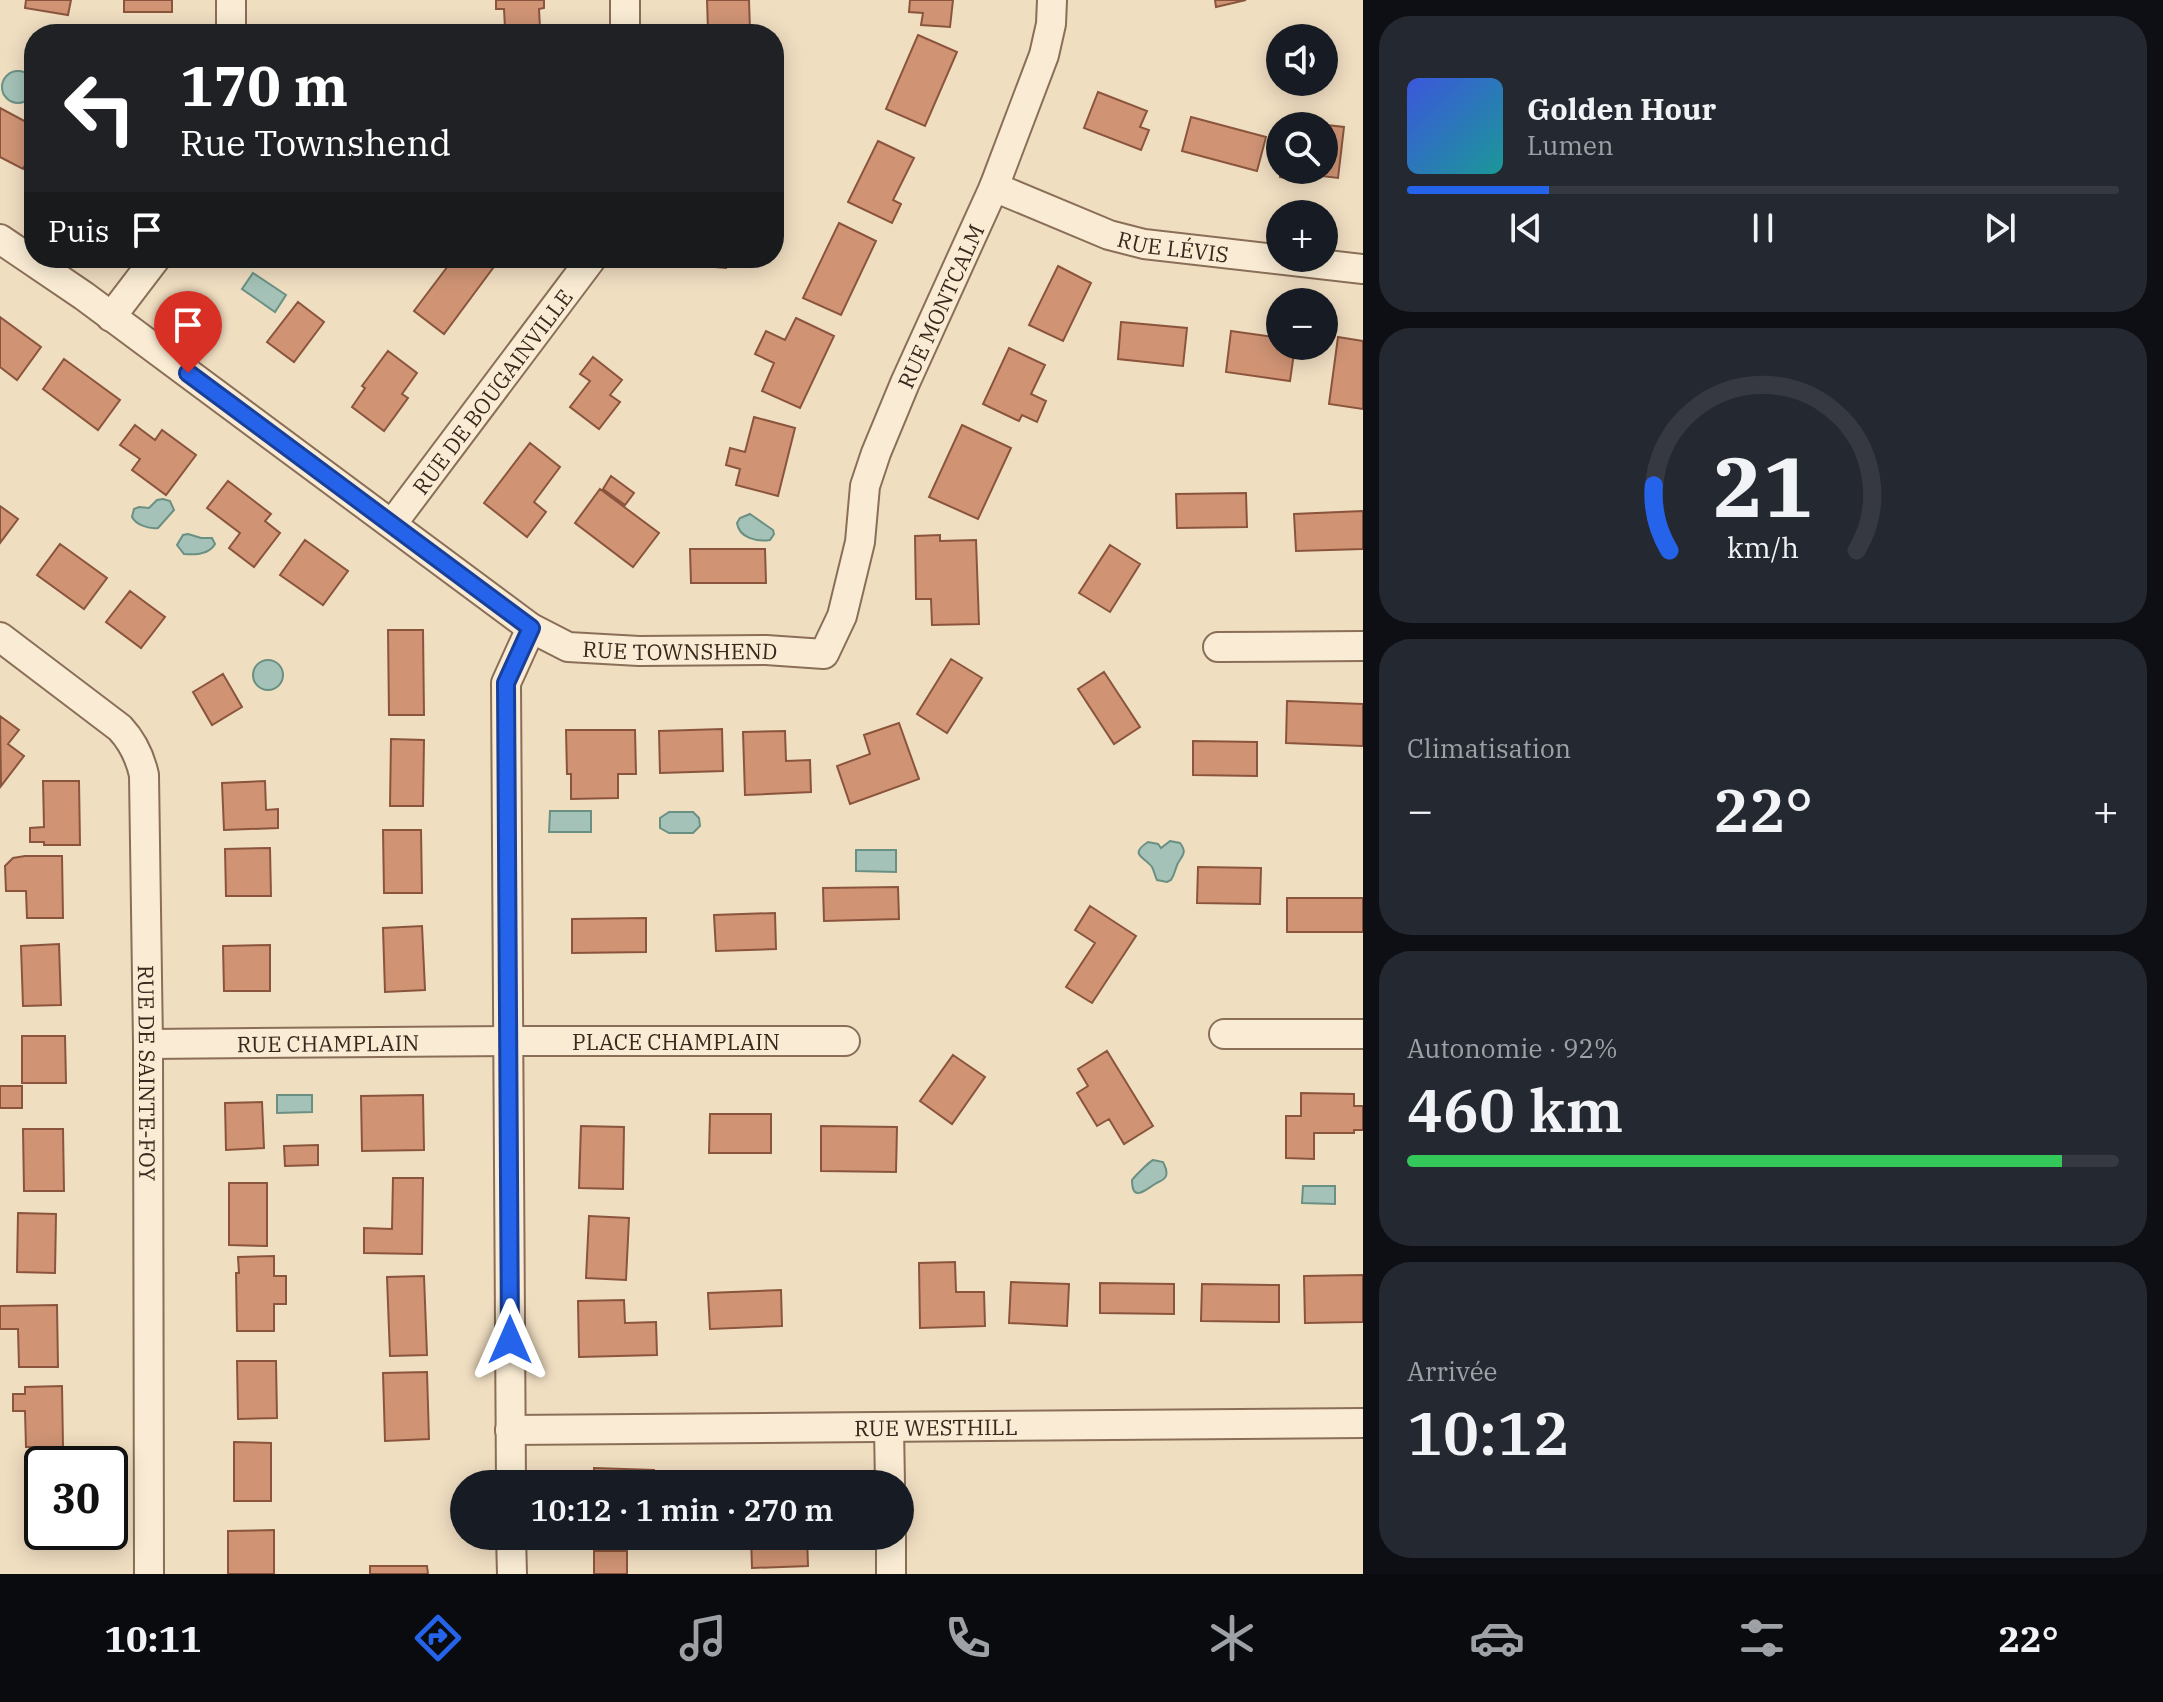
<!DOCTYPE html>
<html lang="fr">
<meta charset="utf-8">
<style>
:root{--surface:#171b24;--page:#242831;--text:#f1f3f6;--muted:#9ea1a6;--line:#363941;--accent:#2563eb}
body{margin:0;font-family:"IBM Plex Serif",serif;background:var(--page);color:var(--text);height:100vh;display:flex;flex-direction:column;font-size:30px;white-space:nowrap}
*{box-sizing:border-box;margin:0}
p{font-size:26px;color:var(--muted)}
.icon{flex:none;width:44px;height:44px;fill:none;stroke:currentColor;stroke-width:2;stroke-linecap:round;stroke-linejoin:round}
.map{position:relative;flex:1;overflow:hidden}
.side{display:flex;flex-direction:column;gap:16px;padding:16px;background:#0d0f14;width:800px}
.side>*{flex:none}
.top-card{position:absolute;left:24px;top:24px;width:760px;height:244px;border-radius:32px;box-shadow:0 4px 20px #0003;background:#202124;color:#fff;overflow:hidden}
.buttons{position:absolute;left:1266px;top:24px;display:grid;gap:16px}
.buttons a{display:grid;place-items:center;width:72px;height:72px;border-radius:50%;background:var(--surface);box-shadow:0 4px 20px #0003;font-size:40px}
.speed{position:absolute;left:24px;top:1446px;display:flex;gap:16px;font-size:40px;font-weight:700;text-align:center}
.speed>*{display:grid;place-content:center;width:104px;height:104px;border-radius:50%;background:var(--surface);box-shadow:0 4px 20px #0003;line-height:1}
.speed .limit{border:4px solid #111;border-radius:12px;background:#fff;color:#111}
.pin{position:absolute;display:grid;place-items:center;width:68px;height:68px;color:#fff;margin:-82px -34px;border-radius:50% 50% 50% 0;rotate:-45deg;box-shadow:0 0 8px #0007}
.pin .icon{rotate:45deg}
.me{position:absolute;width:88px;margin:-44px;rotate:0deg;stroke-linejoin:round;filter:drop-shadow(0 0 6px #0008)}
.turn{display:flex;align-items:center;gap:28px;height:168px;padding:0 24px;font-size:36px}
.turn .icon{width:104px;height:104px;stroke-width:2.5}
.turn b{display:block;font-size:56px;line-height:68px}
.then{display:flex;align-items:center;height:76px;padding:0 24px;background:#0003;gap:16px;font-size:30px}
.big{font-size:60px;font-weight:600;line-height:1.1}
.side .widget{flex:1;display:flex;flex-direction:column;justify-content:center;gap:12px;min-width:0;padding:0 28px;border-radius:32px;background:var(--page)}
.side .dial{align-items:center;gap:0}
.dial svg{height:208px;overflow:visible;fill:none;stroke:var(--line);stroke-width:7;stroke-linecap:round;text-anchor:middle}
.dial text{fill:var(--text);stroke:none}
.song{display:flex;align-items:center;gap:24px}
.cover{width:96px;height:96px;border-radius:12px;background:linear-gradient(135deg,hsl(230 70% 55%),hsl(180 70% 35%))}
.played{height:8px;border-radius:4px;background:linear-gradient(90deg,var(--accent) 20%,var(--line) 20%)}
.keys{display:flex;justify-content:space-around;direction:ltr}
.heat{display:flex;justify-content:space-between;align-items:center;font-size:44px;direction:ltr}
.charge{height:12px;border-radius:6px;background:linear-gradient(90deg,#34c759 92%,var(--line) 0)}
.trip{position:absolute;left:450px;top:1470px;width:464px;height:80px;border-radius:40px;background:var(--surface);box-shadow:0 4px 20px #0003;font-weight:600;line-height:80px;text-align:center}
.tabs{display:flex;height:128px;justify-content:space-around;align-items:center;background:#090b0e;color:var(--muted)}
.tabs .icon{width:56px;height:56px}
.tabs .current{color:var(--accent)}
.tabs b{font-size:36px;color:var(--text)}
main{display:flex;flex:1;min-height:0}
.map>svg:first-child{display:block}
.water{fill:#a4c2b7;stroke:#6a9084;stroke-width:2}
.building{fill:#d09475;stroke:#8a553c;stroke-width:2}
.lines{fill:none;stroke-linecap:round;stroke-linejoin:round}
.minor-casing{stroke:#8a6e58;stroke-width:32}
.minor{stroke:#faecd4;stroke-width:28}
.route-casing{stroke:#184099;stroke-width:20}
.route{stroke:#2563eb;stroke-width:14}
.labels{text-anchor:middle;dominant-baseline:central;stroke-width:8;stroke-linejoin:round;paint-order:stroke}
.street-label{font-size:22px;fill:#39281d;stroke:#f7e9d1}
</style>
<main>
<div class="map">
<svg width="1363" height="1574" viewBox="0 0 1363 1574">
<rect width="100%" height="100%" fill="#f0dec1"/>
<path class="water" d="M2 87a16 16 0 1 1 32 0a16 16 0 1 1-32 0Z
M253,273L286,295L275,312L242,289Z
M163,499L170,501L174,510L158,528C149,529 136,525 132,517L134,509L139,507L149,508L157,500Z
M750,514L773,530L774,534L770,540C757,542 739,538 737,523L740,518Z
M188,534L201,538H212L215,544C209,555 195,555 184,554L177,545L183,535Z
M253 675a15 15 0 1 1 30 0a15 15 0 1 1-30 0Z
M550,811H591V832H549Z
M669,812H693L699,818L700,826L693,833H669L660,828V818Z
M1170,841L1180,843C1187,852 1183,855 1178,863C1175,869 1175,874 1171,880L1167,882L1157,880C1155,876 1154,871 1152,867C1145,857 1128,855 1148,842L1158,844L1161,848Z
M856,850H896V872L856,871Z
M277,1095H312V1112L277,1113Z
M1153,1160L1163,1162C1165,1167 1168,1170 1166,1176C1164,1181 1159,1181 1155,1184C1145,1190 1132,1203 1132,1180C1135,1176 1149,1162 1153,1160Z
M1303,1186H1335V1204L1302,1203Z"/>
<path class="building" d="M26,0H71L68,15L25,8Z
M124,0H172V12H124Z
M496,0H544V8L539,9L540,28H505L504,9H496Z
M707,0H749L750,31H708Z
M910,0H953L950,27L921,25L923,13L909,12Z
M1215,0H1246L1216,7Z
M918,35L957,52L925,126L886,109Z
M1098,92L1147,111L1140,127L1149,130L1141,150L1084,128Z
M0,108L34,126V148L23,169L0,157Z
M1191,117L1266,137L1257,171L1182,151Z
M1299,122L1344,127L1338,178L1305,174L1304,180L1280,177V170H1324V126H1298Z
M878,141L914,158L893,200L901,204L892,223L848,202Z
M839,223L876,241L841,315L803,298Z
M454,258H488L496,264L444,334L414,311Z
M678,258H727L726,268L678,264Z
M1058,266L1091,283L1063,341L1029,325Z
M298,302L324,322L294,362L267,342Z
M0,317L41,347L17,380L0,367Z
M796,318L834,336L800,408L762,391L774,363L755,354L766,331L785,340Z
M1121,322L1187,328L1183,366L1118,359Z
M1231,331L1280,338V346H1295L1290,381L1226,372Z
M1338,337L1363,341V409L1329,404Z
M1009,348L1045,365L1031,394L1046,401L1037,422L1022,415L1019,421L983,404Z
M388,351L417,373L402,394L408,398L384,431L352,407L365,388L362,386Z
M593,357L622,380L610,395L620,402L599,429L570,407L590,381L580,374Z
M64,359L120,400L98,430L43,389Z
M754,417L795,428L778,496L736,485L740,469L726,465L730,448L745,452Z
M135,425L155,440L162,430L196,455L166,495L132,470L140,459L120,445Z
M962,425L1011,448L978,519L929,497Z
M530,443L560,467L534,502L546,512L527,537L484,503Z
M611,476L634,493L625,505L603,489Z
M228,481L271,514L265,521L280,533L254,567L229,548L240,533L207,508Z
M600,489L659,533L633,567L575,523Z
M1246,493L1247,527L1177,528L1176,494Z
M0,506L18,519L0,543Z
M1363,511V549L1296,551L1294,514Z
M940,535V541L976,540L979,624L932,625L931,599H916L915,536Z
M305,540L348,571L323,605L280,575Z
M60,544L107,578L84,609L37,575Z
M1110,545L1140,564L1110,612L1079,593Z
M690,549H765L766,583H691Z
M130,591L165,617L141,648L106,622Z
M388,630H423L424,715H389Z
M951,659L982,678L947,733L917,714Z
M1104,672L1140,727L1114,744L1078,689Z
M223,674L242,707L212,725L193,692Z
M1287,701L1363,704V746L1286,743Z
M0,716L19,730L8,744L24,756L1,786Z
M899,723L919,779L850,804L837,766L870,754L864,735Z
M722,729L723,771L660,773L659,731Z
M566,730H635L636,774H618V798L571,799V774H567Z
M785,731L786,761L810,760L811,792L745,795L743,732Z
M391,739L424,740L423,806H390Z
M1193,741L1257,742V776L1193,775Z
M43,781H79L80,845H44V842H30V828L44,827Z
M265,781L266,810L278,809V828L224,830L222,783Z
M383,830H421L422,893H384Z
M270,848L271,896H226L225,849Z
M25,856H62L63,918H27L26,891H6L5,866L13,858Z
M1198,867L1261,868L1260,904L1197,903Z
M898,887L899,919L824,921L823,888Z
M1287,898H1363V932H1287Z
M1090,906L1136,936L1092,1003L1066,987L1095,943L1075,930Z
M775,913L776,949L716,951L714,915Z
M646,918V952L572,953V919Z
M422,926L425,990L385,992L383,928Z
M59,944L61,1005L23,1006L21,946Z
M270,945V991H224L223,946Z
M22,1036H65L66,1083H22Z
M1107,1051L1153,1126L1124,1144L1109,1119L1097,1126L1077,1093L1088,1086L1078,1069Z
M953,1055L985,1077L952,1124L920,1101Z
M0,1086H22V1108H0Z
M1301,1093L1354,1094V1106H1363V1130H1354V1133H1314V1159L1286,1158V1116H1301Z
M423,1095L424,1150L362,1151L361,1096Z
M262,1102L264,1148L226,1150L225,1103Z
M710,1114H771V1153H709Z
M581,1126L624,1127L623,1189L579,1188Z
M821,1126L897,1127L896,1172L821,1171Z
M23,1129H63L64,1191H24Z
M318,1145V1165L285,1166L284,1146Z
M393,1178H423L422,1254L364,1253V1228L392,1229Z
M229,1183H267V1246L229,1245Z
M18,1213L56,1214L55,1273L17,1272Z
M589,1216L629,1218L626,1280L586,1278Z
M274,1256V1276H286V1304H274V1331H237L236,1273H239L238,1257Z
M955,1262L956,1292H984L985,1326L920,1328L919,1263Z
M1363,1275V1322L1305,1323L1304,1276Z
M424,1276L427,1355L390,1356L387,1277Z
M1011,1282L1069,1284L1067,1326L1009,1323Z
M1100,1283L1174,1284V1314L1100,1313Z
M1202,1284L1279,1285V1322L1201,1321Z
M781,1290L782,1326L710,1329L708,1293Z
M624,1300L625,1323L656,1322L657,1355L579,1357L578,1301Z
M57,1305L58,1367H19L18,1329H0V1306Z
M237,1361H276L277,1418L238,1419Z
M427,1372L429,1439L385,1441L383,1373Z
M62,1386L63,1447H26L25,1411H13V1394H25V1387Z
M234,1442L271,1443V1501H234Z
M594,1468L654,1470V1484H594Z
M28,1476H42V1521H29Z
M804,1479V1484H775V1480Z
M274,1530V1574H228V1531Z
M751,1536H807L808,1566L752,1568Z
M594,1551H627V1574H594Z
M370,1566H427L428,1574H370Z"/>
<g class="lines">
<g class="minor-casing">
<g id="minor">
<path d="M231,0V34"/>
<path d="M625,0V34"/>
<path id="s1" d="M994,187L1109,235L1144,244L1363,269"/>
<path id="s2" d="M0,239L84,296L531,628L568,647L639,651L766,650L824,654L842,616L860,542L865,486L876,453L905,383L994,187L1044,55L1051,24L1052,0"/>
<path d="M111,317L156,258"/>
<path id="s3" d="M392,524L592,258"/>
<path id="s4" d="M0,637L120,728C133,742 140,757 144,775L148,1044L149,1574"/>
<path d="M1218,647L1363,646"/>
<path d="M1224,1034H1363"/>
<path id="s5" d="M148,1044L508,1041H845"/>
<path d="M889,1428L890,1484"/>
<path id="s6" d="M510,1430L1363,1423"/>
<path d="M511,1484L506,683L531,628"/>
<path d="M511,1536L512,1574"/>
<path d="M891,1536V1574"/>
</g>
</g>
<use href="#minor" class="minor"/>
</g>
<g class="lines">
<g class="route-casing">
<path id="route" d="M188,373L531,628L506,683L510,1340"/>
</g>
<use href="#route" class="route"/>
</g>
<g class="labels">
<g class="street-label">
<text stroke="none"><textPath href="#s1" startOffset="190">RUE LÉVIS</textPath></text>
<text stroke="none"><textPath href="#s2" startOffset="1326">RUE MONTCALM</textPath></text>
<text stroke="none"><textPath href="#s3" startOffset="166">RUE DE BOUGAINVILLE</textPath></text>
<text stroke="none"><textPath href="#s2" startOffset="812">RUE TOWNSHEND</textPath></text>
<text stroke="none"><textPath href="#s5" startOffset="528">PLACE CHAMPLAIN</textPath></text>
<text stroke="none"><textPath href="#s5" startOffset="180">RUE CHAMPLAIN</textPath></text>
<text stroke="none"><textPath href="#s4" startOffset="502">RUE DE SAINTE-FOY</textPath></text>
<text stroke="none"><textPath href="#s6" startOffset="426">RUE WESTHILL</textPath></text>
</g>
</g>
</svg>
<div class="buttons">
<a><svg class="icon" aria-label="sound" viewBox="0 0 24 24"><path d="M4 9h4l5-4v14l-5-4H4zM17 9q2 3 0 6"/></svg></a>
<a><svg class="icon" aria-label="search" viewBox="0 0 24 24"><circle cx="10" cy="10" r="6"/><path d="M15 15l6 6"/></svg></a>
<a>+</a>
<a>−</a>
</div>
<div class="speed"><div class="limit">30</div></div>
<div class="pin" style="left:188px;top:373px;background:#d93025"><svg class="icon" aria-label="arrive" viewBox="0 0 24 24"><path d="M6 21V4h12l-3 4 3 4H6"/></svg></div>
<svg class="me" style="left:510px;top:1340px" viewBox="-20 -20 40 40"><path d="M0-17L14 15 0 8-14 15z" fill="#2563eb" stroke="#fff" stroke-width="4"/></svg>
<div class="trip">10:12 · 1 min · 270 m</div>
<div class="top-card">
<div class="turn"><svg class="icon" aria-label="left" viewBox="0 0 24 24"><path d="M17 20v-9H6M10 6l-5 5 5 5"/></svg><div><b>170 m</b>Rue Townshend</div></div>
<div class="then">Puis<svg class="icon" aria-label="arrive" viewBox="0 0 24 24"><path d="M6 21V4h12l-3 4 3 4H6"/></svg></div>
</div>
</div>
<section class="side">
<div class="widget">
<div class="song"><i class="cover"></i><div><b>Golden Hour</b><p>Lumen</p></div></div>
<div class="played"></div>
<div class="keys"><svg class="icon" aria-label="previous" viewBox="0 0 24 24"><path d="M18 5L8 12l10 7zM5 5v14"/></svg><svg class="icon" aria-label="pause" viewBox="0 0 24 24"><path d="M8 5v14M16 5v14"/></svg><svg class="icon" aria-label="next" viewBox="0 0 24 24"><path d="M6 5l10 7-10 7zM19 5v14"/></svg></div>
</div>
<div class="widget dial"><svg viewBox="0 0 100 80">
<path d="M14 69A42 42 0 1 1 86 69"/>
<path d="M14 69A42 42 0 0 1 8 44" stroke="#2563eb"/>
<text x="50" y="56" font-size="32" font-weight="700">21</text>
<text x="50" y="72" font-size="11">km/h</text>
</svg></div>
<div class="widget"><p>Climatisation</p>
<div class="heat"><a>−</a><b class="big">22°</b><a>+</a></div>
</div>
<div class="widget"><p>Autonomie · 92%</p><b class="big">460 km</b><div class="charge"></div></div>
<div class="widget"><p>Arrivée</p><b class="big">10:12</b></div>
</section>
</main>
<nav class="tabs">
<b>10:11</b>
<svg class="icon current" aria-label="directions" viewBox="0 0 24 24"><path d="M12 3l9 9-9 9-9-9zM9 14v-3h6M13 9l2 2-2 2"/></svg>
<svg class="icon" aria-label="music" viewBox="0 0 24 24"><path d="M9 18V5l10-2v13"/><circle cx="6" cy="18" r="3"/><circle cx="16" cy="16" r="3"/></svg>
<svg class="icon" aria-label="phone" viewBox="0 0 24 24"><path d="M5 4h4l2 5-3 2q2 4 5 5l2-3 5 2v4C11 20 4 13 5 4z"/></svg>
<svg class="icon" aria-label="climate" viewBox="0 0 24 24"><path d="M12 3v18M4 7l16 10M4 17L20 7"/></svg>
<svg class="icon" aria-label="car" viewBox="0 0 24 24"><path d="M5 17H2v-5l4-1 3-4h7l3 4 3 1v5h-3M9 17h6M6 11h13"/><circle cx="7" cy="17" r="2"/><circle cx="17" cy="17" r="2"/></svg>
<svg class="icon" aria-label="filters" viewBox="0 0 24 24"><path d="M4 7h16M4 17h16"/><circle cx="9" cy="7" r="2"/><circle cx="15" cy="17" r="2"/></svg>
<b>22°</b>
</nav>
